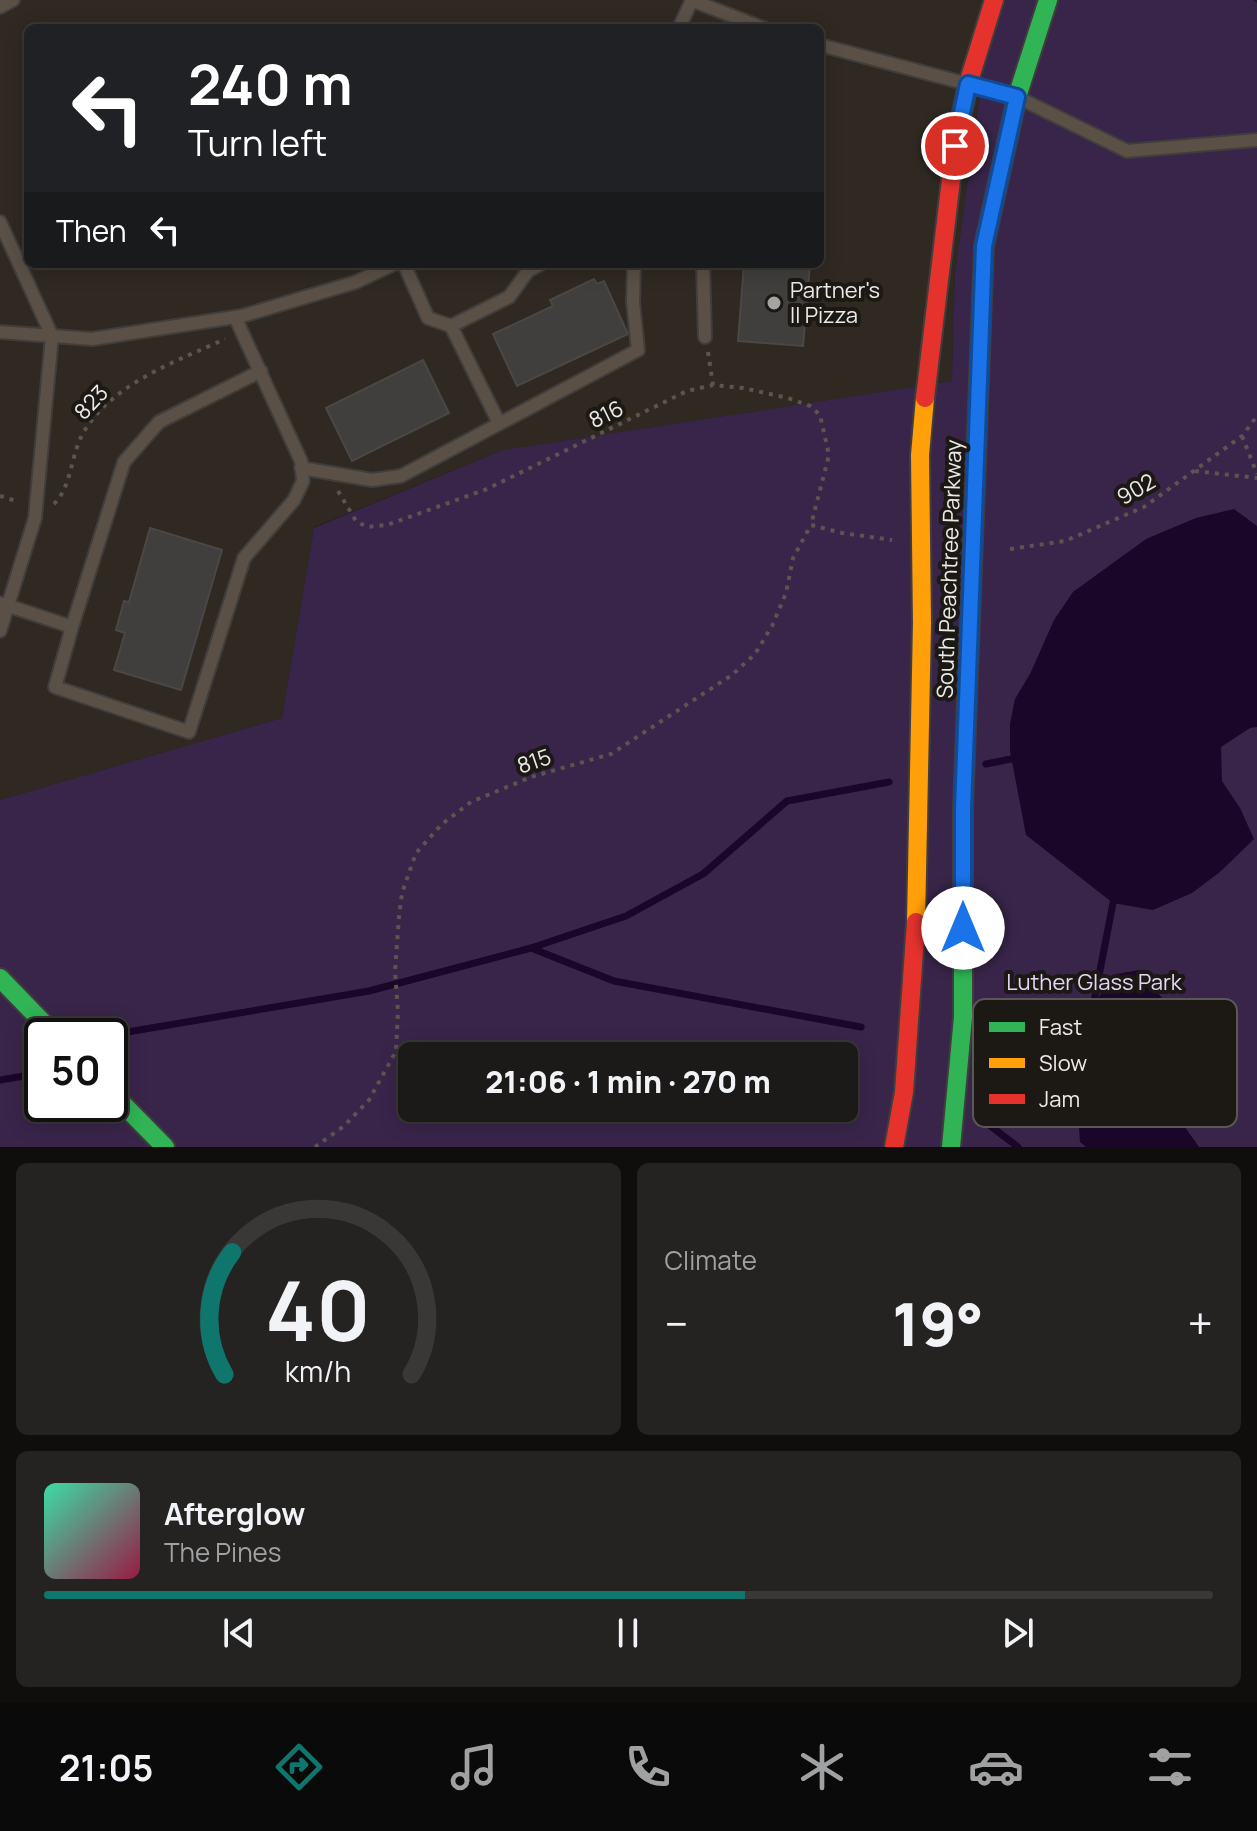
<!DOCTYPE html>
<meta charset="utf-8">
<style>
:root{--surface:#1b1a18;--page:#242321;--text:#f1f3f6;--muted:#a0a1a2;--line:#393837;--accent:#0f766e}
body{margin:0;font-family:Manrope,sans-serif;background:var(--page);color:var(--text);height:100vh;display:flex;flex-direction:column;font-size:30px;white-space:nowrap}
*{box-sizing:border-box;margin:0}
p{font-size:26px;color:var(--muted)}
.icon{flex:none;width:44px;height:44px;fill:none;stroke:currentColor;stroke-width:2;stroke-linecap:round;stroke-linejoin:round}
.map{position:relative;height:1147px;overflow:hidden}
.drawer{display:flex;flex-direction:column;gap:16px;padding:16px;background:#0f0e0d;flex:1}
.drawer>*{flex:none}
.hud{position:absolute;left:24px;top:24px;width:800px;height:244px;border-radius:12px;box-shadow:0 4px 20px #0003,0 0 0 2px var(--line);background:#202124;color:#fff;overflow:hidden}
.speed{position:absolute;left:24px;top:1018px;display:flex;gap:16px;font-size:40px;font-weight:700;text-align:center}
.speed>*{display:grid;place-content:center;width:104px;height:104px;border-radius:50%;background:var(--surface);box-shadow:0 4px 20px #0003,0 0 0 2px var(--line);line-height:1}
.speed .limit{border:4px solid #111;border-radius:12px;background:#fff;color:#111}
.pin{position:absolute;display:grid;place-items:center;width:68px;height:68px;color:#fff;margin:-34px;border:4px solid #fff;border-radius:50%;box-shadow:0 2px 8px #0007}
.me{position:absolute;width:88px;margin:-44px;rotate:0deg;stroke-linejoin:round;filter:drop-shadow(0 0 6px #0008)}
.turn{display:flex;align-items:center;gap:28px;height:168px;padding:0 32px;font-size:36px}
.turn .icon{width:104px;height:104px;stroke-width:2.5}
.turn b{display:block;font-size:56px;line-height:68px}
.then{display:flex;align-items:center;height:76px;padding:0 32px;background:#0003;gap:16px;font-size:30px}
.big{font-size:60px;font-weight:800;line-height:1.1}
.drawer .card{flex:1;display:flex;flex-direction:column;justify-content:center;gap:12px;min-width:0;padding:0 28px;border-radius:12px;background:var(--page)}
.drawer .dial{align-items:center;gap:0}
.dial svg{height:208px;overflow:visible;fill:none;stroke:var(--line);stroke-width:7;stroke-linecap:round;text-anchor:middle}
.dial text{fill:var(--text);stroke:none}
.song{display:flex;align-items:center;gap:24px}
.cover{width:96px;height:96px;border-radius:12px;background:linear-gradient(135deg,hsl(160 70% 55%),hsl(340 70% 35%))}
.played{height:8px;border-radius:4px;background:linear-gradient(90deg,var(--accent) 60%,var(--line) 60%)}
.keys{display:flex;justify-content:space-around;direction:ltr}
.heat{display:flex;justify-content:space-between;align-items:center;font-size:44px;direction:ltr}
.drawer .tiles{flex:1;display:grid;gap:16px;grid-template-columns:1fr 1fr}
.card:last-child{grid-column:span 2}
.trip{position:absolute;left:398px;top:1042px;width:460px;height:80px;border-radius:12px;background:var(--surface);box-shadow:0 4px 20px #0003,0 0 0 2px var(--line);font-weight:800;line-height:80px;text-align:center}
.tab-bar{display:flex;height:128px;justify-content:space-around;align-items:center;background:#0b0a0a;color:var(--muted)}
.tab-bar .icon{width:56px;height:56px}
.tab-bar .active{color:var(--accent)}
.tab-bar b{font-size:36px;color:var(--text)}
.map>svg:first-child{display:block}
.built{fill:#2f2922;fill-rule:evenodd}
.green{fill:#39254a;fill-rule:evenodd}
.water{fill:#1a0629}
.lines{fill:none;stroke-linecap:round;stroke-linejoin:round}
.stream{stroke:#1a0629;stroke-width:7}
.building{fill:#413f3d;stroke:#494846;stroke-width:2}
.lane-casing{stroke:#3f3e3d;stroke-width:16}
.fast-casing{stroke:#3f3e3d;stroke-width:22}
.slow-casing{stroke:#3f3e3d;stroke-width:22}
.jam-casing{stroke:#3f3e3d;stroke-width:22}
.path{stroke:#5c554f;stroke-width:4;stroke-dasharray:4 6;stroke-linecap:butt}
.lane{stroke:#5a5046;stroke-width:12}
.fast{stroke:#30b455;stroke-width:18}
.slow{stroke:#ff9f0a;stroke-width:18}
.jam{stroke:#e5322d;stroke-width:18}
.route-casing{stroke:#114b97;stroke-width:20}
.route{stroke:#1a73e8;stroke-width:14}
.poi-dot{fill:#a6a4a2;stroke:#1c1915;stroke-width:3}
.labels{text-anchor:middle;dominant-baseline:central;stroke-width:8;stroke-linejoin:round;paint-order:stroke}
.poi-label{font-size:22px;fill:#eceae8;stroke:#1c1915;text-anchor:start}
.street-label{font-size:22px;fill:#eceae8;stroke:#1c1915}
.park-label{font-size:22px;fill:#e4d6f4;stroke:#1c1915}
.key{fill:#1c1915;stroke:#5a5854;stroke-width:2}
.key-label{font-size:22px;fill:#eceae8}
</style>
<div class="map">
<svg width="1257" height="1147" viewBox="0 0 1257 1147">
<rect width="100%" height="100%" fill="#242220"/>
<path class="built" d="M0,0H993L955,273L952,381L503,450L314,527L282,718L0,800ZM28,28H820V264H28Z"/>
<path class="green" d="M993,0H1253L1257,3V1147H0V800L282,718L314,528L503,450L952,381L955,273ZM42,1036H110V1104H42ZM412,1056H844V1108H412Z"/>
<path class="water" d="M1234,509L1257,526V727L1250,728L1221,747L1222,781L1240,808L1254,839L1220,872L1192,893L1153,910L1113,903L1026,835L1010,751V724L1015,699L1030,674L1054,620L1073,592L1146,539L1196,518Z
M1139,970L1167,1004L1185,1050L1170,1106L1199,1147H1086L1080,1142L1072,1030L1117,974Z"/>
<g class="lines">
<path class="stream" d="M986,764L1011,759
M531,948L614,981L861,1027
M1092,1012L1113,903
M104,1036L369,991L531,948L626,916L703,874L787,801L889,782
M0,1080L42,1073
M976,1115L1018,1147"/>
</g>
<path class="building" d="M744,264L810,265L803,346L738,341Z
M594,279L597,284L604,281L628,334L517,386L493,334L553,306L550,300Z
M423,360L449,413L352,461L326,408Z
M150,528L222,550L181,690L114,670L125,633L116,630L124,601L129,602Z"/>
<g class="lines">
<g class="lane-casing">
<path id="lane" d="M691,0L763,28
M0,7L13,0
M679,28L692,0
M820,45L1017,97L1127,151L1257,140
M0,222L52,336L35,518L0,631
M404,264L428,318L451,326L509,297L528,271L541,264
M703,264L705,337
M451,326L499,423
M0,332L92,339L242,316L356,282L394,264
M301,468L372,480L401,476L638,350L633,302L634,264
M0,603L72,627L55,687L189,732L244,558L294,500L303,481L301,461L235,317
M72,627L124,462L159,422L261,371"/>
</g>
<g class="fast-casing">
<path id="fast" d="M0,978L56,1036
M110,1091L165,1147
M951,1147L963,1017V809L984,246L1017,97L1048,0"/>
</g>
<g class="slow-casing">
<path id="slow" d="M916,922L922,623L920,455L925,398"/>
</g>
<g class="jam-casing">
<path id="jam" d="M925,398L955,146L968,84L994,0
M894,1147L904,1092L916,922"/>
</g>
<path class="path" d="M708,352L713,385
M1242,436L1257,474
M1195,471L1257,478
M338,491L356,521L367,527L387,525L487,489L687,391L713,385L743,388L788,398L810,406L820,415L829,455L811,525
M0,496L19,502
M54,504C73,485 70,453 85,430C114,383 177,361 225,339
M1010,549L1065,541L1144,507L1242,436L1257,416
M315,1147L344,1126L369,1100L396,1051L398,1012L395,971L399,917L402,893L416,853L442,824L471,802L531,777L611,754L732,675L755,654L772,626L786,593L793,558L811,525L842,533L892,540"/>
<use href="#lane" class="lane"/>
<use href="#fast" class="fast"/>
<use href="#slow" class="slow"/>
<use href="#jam" class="jam"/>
</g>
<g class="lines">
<g class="route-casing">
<path id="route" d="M955,146L968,84L1017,97L984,246L963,809V928"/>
</g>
<use href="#route" class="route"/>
</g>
<circle class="poi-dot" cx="774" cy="303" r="8"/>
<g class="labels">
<g class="poi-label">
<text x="790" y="290">Partner's<tspan x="790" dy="25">II Pizza</tspan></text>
</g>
<g class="street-label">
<text transform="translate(91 402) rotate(-47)">823</text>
<text transform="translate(606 414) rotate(-26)">816</text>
<text transform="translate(1136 489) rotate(-30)">902</text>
<text transform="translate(949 569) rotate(-88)">South Peachtree Parkway</text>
<text transform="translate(534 761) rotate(-19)">815</text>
</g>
<g class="park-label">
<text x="1094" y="982">Luther Glass Park</text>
</g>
</g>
<rect x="973" y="999" width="264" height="128" rx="12" class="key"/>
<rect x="989" y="1022" width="36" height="10" fill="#30b455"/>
<rect x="989" y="1058" width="36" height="10" fill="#ff9f0a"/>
<rect x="989" y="1094" width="36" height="10" fill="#e5322d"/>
<g class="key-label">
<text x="1039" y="1035">Fast</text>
<text x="1039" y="1071">Slow</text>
<text x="1039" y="1107">Jam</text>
</g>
</svg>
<div class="speed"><div class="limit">50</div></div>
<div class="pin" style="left:955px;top:146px;background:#d93025"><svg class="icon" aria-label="arrive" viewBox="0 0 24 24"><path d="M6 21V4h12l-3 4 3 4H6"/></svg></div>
<svg class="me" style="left:963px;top:928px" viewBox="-20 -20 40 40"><circle r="19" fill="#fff"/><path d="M0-13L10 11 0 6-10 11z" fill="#1a73e8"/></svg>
<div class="trip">21:06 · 1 min · 270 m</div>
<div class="hud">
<div class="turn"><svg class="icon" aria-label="left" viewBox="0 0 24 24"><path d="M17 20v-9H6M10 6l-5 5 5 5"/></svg><div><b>240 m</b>Turn left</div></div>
<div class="then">Then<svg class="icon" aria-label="left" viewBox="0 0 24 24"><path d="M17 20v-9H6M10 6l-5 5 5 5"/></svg></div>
</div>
</div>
<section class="drawer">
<div class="tiles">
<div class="card dial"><svg viewBox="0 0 100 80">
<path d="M14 69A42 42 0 1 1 86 69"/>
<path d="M14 69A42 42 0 0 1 17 22" stroke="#0f766e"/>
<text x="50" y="56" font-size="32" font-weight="700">40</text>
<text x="50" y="72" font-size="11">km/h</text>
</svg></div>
<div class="card"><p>Climate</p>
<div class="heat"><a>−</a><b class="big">19°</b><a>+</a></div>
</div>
<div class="card">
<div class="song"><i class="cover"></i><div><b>Afterglow</b><p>The Pines</p></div></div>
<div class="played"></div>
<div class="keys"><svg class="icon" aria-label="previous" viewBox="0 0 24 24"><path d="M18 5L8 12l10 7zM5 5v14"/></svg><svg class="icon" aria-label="pause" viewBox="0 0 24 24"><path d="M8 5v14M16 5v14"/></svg><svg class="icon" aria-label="next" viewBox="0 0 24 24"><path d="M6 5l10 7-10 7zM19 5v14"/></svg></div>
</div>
</div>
</section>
<nav class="tab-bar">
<b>21:05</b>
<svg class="icon active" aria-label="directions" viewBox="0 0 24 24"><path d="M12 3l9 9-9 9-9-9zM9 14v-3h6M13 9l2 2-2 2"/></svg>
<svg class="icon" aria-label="music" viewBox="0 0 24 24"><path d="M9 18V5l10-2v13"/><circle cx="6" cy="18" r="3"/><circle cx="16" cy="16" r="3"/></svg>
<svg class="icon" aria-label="phone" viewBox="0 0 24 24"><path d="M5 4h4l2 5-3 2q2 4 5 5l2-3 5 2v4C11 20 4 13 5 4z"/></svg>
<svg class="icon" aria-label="climate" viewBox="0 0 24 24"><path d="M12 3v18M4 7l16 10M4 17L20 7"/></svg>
<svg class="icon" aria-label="car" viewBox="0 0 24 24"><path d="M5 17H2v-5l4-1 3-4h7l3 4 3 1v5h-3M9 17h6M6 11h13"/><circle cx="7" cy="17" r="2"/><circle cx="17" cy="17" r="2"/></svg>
<svg class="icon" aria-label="filters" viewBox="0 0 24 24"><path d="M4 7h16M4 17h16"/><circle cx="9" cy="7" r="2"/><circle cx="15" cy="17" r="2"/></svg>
</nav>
